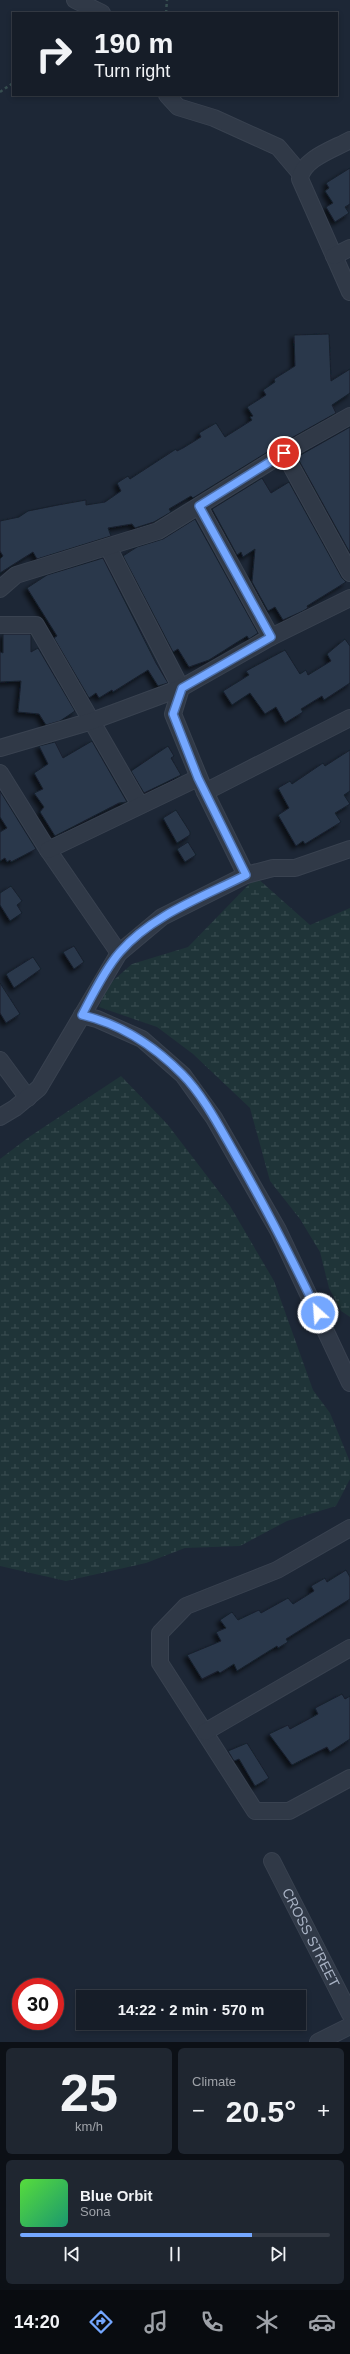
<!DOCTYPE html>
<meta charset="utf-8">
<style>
:root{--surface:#161d28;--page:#1f2630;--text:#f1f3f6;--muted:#9ea2a8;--line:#353b45;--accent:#74a7ff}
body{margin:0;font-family:Helvetica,sans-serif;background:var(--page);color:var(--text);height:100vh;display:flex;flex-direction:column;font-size:15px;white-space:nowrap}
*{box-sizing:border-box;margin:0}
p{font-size:13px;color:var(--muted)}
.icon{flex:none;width:22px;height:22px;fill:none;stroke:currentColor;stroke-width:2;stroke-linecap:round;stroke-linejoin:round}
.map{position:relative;height:2042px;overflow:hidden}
.details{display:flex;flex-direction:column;gap:6px;padding:6px;background:#0c1016;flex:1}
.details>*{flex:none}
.top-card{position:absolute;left:12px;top:12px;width:326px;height:84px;border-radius:0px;box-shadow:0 2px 6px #0003,0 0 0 1px var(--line);background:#161d28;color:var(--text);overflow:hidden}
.speed{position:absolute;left:12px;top:1978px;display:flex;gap:8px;font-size:20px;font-weight:700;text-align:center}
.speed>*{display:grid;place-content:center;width:52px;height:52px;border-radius:50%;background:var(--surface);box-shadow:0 2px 6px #0003,0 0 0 1px var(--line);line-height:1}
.speed .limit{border:6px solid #d22;background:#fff;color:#111}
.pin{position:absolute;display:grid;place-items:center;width:34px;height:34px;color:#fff;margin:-17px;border:2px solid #fff;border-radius:50%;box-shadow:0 1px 4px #0007}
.me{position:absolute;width:44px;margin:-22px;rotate:334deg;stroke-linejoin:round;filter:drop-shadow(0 0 3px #0008)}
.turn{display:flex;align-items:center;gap:14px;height:84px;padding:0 16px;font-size:18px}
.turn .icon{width:52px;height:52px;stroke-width:2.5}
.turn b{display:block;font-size:28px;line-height:34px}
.big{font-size:30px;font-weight:700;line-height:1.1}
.details .card{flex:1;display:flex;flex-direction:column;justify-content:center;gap:6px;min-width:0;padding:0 14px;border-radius:6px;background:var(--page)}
.details .dial{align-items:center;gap:0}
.dial b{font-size:52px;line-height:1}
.song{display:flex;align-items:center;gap:12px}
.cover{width:48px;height:48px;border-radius:6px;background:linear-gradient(135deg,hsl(110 70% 55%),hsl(160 70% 35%))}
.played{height:4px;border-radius:2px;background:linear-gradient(90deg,var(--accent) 75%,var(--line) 75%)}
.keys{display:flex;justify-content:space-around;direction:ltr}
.heat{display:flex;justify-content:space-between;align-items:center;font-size:22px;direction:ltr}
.details .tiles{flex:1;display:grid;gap:6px;grid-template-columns:1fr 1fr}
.card:last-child{grid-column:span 2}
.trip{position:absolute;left:76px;top:1990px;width:230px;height:40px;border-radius:0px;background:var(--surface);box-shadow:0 2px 6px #0003,0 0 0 1px var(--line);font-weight:700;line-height:40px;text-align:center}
.tab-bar{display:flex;height:64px;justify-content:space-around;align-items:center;background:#090c10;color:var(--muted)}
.tab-bar .icon{width:28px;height:28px}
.tab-bar .on{color:var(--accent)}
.tab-bar b{font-size:18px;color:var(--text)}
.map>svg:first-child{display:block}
.wetland{fill:url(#wetland-marsh)}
.building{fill:#2b384b;stroke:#18202d;filter:url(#shadow)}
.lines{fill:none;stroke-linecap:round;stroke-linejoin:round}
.street-casing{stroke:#394250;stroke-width:18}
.path{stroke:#374e50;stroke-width:2.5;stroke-dasharray:3 3;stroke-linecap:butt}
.street{stroke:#303947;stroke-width:16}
.route-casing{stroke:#4b6da6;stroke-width:10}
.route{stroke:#74a7ff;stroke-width:7}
.labels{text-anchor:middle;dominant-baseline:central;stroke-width:4;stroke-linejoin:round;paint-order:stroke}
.street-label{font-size:14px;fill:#a9b3c5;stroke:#161e2b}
</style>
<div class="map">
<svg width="350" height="2042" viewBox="0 0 350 2042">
<defs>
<pattern id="wetland-marsh" width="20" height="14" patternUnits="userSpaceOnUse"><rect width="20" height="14" fill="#1f3438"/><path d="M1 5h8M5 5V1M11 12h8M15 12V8" fill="none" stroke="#3d4f53"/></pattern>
<filter id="shadow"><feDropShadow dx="-3.5" dy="3.5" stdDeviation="2" flood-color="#0009"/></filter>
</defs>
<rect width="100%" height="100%" fill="#1d2736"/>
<path class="wetland" d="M256,877L310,925L350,908V1317L341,1311L329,1288L320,1252L300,1219L270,1181L250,1108L193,1054L157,1027L99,1007L107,986L132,964L188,947Z
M121,1076L168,1125L230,1206L274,1281L313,1390L330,1413L350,1462V1479L336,1506L287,1521L240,1546L185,1548L146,1563L66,1581L0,1566V1159L29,1137Z"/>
<path class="building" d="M350,168V204L345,207L349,213L335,222L326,207L333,203L325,191L329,188L326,183Z
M329,334L331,381L350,369V393L332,405L336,413L279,445L193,498L191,496L169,509L171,512L154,522L135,528L132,524L108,528L111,536L37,559L33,552L0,573V559L3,556L0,551V521L19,517L28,511L58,505L86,500V505L105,502L121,491L117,483L128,476L130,479L176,449L177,451L183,448L201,437L199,433L216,423L225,437L252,420L250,417L253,416L247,407L266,395L263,390L275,382L274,379L295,366L294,335Z
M350,427V553L297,457Z
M262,478L271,493L289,482L342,578L346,582L307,606L308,608L303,611L283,620L275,607L268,611L252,582L255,549L243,557L241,552L237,555L212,509Z
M195,519L258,633L249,639L247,636L209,660L189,667L178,649L173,652L123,556L137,547L163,539Z
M103,558L156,663L168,683L158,686L148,670L113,692L112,690L99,698L96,693L89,698L54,638L57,636L27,588L47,575Z
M3,634H31V652L38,648L75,711L60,721L46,725L39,714L18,712L21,681L0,682V652L3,653Z
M345,639L350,646V683L324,700L322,696L301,709L303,712L285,723L276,707L265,714L250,693L232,705L223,691L249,675L246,671L285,650L300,674L306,670L308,675L331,661L327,654Z
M92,741L127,802L119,803L55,836L40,812L44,807L34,793L43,789L34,773L48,764L39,746L55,742L63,758Z
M168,746L174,756L171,758L181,775L144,793L131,771Z
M350,750V791L344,795L350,804L335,813L341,822L305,844L303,841L296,846L278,815L289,808L278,788L290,781L292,784L323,763L325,766Z
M0,791L36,849L11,862L10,860L7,862L5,858L0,861V832L7,828L0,817Z
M176,810L190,832V835L177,843L163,818Z
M188,842L196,855L185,862L177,849Z
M11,886L22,901L17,905L22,913L10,921L0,905V893Z
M74,946L84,962L74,969L63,952Z
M33,957L41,969L14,988L6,974Z
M0,983L20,1014L6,1023L0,1013Z
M346,1570L350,1577V1599L286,1639L288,1642L278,1648L277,1646L237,1671L234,1664L220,1673L218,1671L202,1679L187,1655L221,1641L216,1632L226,1628L220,1620L232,1612L238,1620L259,1610L261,1613L288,1598L293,1604L314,1591L311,1586L325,1578L327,1582Z
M342,1694L345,1699L350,1696V1739L330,1752L327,1747L292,1765L269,1734L288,1725L290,1729L318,1714L315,1708Z
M247,1743L269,1778L255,1786L239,1759L234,1761L228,1751Z"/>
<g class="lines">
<g class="street-casing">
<g id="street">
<path d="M75,0L102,13"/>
<path d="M167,95L178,107L214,118L278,147L300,173"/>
<path d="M350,140C334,149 302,159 300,179L350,292"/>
<path d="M334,256L350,248"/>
<path d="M284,453L350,573"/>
<path d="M199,506L271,637"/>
<path d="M108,547L181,688L173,714L205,792"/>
<path d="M0,589L16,575L158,531L284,453L350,416"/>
<path d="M0,625H36L140,805"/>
<path d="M0,748L92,721L181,688L271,637L350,598"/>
<path d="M0,773L48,850L119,953"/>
<path d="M48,850L198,778"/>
<path d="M246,875L273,868H295L350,849"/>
<path d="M82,1015L97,1019L142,1039L183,1075L214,1118L278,1230L350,1383"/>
<path d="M0,1060L28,1098"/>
<path d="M0,1117L15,1108L39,1088L119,953L162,917L246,875L205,792L350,718"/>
<path d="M350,1528L277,1570L186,1606L160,1633V1663L255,1811H289L350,1778"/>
<path d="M205,1732L350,1648"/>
<path id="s1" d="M272,1861L350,2014"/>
<path d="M318,2042L350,2026"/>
</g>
</g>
<path class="path" d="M166,13L167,0
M0,92L13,83"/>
<use href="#street" class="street"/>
</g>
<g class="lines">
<g class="route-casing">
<path id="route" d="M284,453L199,506L271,637L182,688L173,714L198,778L246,875C203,897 152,915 120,952C105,969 92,996 82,1015C121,1024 154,1046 182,1074C203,1095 220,1128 235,1154C265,1206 292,1259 318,1313"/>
</g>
<use href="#route" class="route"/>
</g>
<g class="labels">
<g class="street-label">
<text stroke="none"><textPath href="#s1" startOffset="86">CROSS STREET</textPath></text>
</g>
</g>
</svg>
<div class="speed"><div class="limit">30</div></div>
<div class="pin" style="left:284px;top:453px;background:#d93025"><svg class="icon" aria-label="arrive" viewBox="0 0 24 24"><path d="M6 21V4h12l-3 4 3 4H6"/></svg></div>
<svg class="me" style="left:318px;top:1313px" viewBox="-20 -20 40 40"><circle r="17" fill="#74a7ff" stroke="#fff" stroke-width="3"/><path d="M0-11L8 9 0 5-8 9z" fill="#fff"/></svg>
<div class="trip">14:22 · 2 min · 570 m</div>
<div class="top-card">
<div class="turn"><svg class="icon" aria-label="right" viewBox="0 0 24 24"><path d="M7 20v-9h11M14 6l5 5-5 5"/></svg><div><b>190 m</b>Turn right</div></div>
</div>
</div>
<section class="details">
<div class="tiles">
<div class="card dial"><b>25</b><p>km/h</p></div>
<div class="card"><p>Climate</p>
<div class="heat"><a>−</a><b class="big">20.5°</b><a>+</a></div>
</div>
<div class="card">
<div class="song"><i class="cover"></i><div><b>Blue Orbit</b><p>Sona</p></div></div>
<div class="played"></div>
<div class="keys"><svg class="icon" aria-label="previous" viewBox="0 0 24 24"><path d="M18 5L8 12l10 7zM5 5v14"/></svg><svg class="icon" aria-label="pause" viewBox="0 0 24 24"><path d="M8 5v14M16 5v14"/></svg><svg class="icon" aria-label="next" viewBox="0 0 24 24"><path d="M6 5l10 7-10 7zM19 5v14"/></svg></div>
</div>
</div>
</section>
<nav class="tab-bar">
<b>14:20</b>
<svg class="icon on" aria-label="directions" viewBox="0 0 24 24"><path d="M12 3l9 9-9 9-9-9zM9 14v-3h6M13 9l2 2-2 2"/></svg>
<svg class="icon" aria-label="music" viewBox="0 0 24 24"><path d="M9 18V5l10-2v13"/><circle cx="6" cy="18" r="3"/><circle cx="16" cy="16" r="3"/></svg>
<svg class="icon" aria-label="phone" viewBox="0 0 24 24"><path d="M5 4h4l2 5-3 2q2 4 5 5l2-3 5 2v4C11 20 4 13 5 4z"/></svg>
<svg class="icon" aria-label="climate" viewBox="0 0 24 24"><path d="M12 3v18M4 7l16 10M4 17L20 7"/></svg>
<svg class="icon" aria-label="car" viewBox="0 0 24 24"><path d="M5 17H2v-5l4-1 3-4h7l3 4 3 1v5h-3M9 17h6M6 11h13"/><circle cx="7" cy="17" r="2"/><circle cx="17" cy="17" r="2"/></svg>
</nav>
